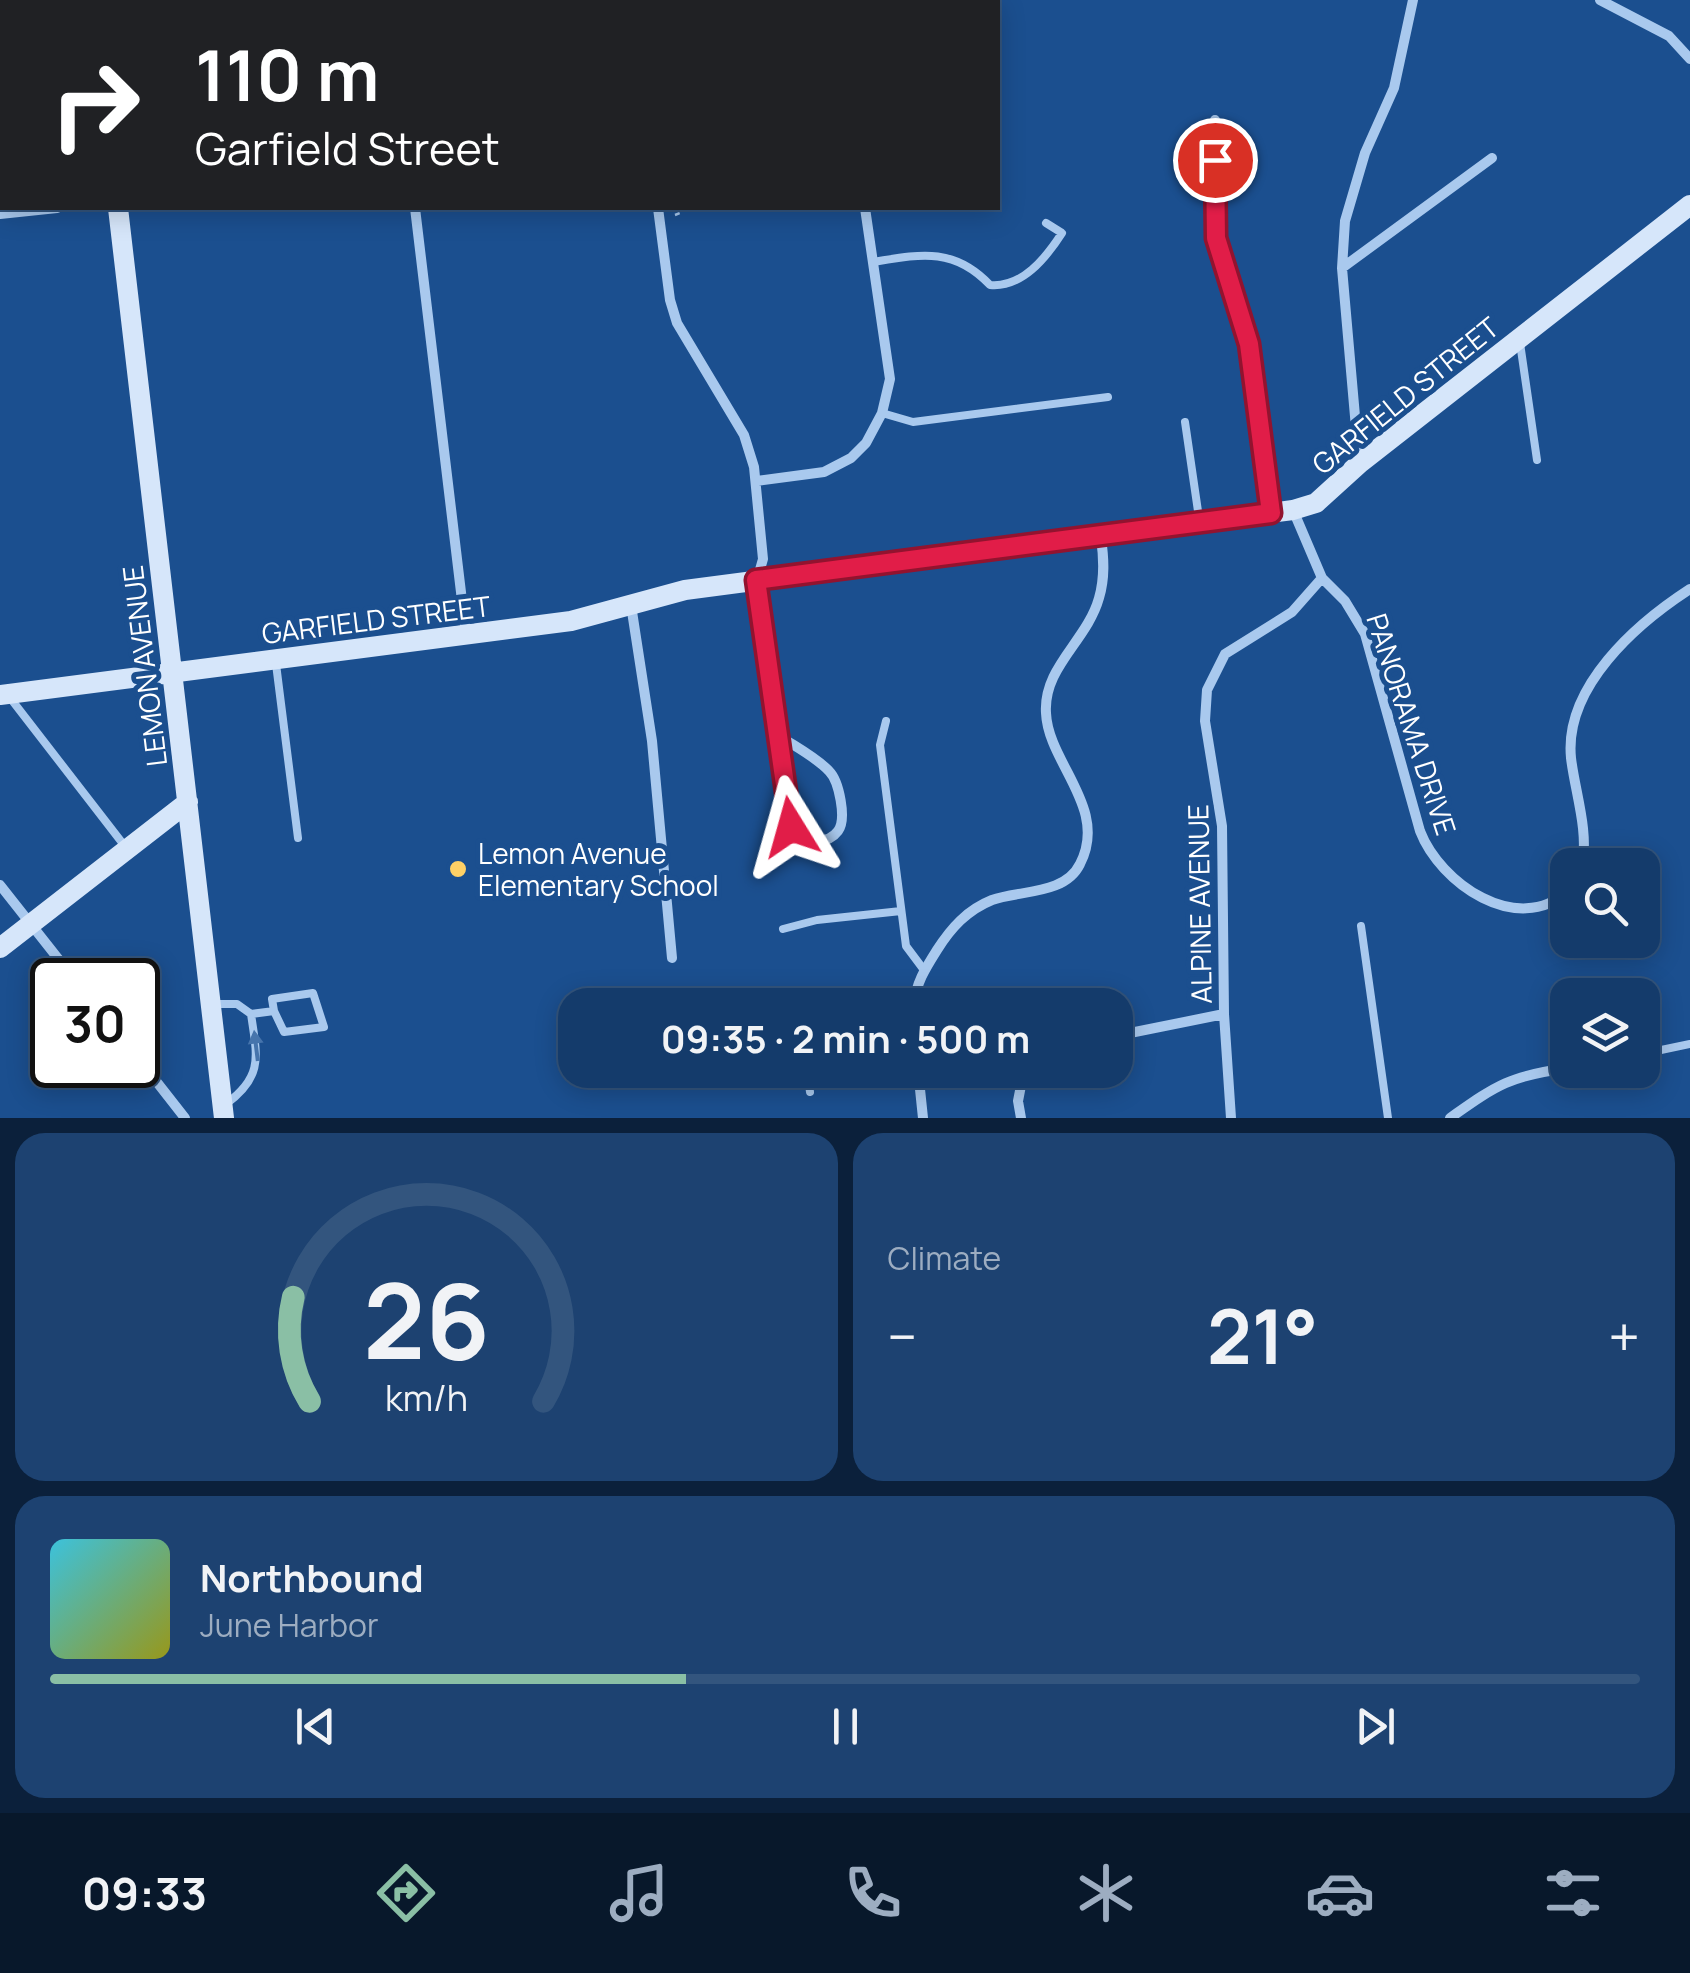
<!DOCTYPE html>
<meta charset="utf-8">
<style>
:root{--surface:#143b6b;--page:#1d4271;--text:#f1f3f6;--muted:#9dadc1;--line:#33557e;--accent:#8abfa5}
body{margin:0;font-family:Manrope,sans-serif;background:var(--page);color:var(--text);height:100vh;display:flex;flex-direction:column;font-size:38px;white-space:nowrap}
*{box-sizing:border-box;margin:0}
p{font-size:32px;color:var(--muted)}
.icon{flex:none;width:55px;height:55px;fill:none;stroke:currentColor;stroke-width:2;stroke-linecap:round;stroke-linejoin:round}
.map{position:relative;height:1118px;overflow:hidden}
.side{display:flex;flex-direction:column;gap:15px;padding:15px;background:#0b203b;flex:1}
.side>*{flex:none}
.hud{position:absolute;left:0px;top:0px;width:1000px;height:210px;box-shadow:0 5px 25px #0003,0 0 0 2px var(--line);background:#202124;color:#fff;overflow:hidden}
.controls{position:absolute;left:1550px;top:848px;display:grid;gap:20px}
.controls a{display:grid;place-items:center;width:110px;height:110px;border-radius:20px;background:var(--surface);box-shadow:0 5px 25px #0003,0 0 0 2px var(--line);font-size:50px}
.speed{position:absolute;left:30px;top:958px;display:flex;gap:20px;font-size:50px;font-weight:700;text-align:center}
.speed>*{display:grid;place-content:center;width:130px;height:130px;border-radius:50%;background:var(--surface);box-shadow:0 5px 25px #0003,0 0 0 2px var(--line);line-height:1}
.speed .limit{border:5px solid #111;border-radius:15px;background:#fff;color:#111}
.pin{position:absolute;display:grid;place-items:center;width:85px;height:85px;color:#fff;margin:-42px;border:5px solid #fff;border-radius:50%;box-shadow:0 2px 10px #0007}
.me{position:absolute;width:110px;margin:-55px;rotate:352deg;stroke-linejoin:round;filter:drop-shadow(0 0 8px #0008)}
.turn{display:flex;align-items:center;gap:35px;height:210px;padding:0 30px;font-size:45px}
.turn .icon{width:130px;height:130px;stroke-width:2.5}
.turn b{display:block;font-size:70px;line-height:85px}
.big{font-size:75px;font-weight:700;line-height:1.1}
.side .card{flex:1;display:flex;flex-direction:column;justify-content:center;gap:15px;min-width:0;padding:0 35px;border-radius:30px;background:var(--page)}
.side .dial{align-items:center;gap:0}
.dial svg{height:260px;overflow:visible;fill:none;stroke:var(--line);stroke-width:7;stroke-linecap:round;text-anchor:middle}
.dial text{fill:var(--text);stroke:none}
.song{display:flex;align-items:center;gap:30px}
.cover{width:120px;height:120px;border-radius:15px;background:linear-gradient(135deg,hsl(190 70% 55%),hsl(60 70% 35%))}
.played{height:10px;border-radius:5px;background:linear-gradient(90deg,var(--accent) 40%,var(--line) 40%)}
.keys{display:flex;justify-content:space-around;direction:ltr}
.heat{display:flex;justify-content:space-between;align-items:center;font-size:55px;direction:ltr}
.side .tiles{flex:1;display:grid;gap:15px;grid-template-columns:1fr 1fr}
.card:last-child{grid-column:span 2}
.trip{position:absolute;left:558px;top:988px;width:575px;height:100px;border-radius:30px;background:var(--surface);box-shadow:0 5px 25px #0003,0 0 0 2px var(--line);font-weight:700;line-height:100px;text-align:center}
.tabs{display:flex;height:160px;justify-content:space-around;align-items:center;background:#08182b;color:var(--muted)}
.tabs .icon{width:70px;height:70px}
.tabs .selected{color:var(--accent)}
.tabs b{font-size:45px;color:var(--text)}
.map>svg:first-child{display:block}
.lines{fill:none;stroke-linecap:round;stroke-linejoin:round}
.path{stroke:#a9c9ee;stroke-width:2.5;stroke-dasharray:5 8;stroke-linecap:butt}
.lane{stroke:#a9c9ee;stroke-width:8}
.street{stroke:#a9c9ee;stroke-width:10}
.secondary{stroke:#d6e6fa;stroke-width:20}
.highway{stroke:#fff;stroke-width:30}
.oneway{fill:#4674ac}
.route-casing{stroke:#92132f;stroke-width:25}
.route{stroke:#e11d48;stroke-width:18}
.poi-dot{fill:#ffd166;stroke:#1b4f8f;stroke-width:4}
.labels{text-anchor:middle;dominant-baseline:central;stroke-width:10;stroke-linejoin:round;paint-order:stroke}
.street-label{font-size:28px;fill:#fff;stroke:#1b4f8f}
.poi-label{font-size:28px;fill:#fff;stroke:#1b4f8f;text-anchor:start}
</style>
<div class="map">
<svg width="1690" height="1118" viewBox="0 0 1690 1118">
<rect width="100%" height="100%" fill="#1b4f8f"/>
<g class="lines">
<path class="path" d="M675,215L693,208"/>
<path class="lane" d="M873,262C921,254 954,247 990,285C1022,288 1046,258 1062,233L1046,223
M1520,343L1537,460
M882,413L913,422L1108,397
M1185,422L1199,518
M276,664L298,838
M11,699L127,849
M886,721L880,745L906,946L924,970
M1361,926L1388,1118
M783,929L817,920L901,911
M212,1004H237L251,1014C257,1056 264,1076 226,1104
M802,1005L817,995L915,990
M251,1014L274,1011L284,1032L324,1027L313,993L272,999L274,1011
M1642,1054L1690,1044
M807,1070L810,1092"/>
<path class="street" d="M1600,0L1669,36L1690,59
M844,2L852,0
M1215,120V238L1249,345L1271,512
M415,208L466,634
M658,208L670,300L677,323L744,435L754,467L763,559L757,580L791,827C800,841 826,847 838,831C847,819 839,781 829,771C816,757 794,746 778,735
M0,214L57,208
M1342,268L1492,158
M1359,462L1342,268L1345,221L1365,153L1394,88L1413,0
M756,481L824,472L851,458L866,443L882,413L890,379L865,208
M1293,510L1322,578L1345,601L1365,634L1420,831C1440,883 1517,937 1568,891
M631,605L652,741L672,958
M1582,865C1589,831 1575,792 1571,758C1564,687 1636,624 1690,589
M0,885L75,980
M914,1005C916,983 925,969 937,950C951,928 967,910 992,900C1020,890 1065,895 1080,864C1109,808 1048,763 1046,713C1043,667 1087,641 1099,598C1105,578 1104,559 1101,538
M1115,1036L1224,1014
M138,1058L185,1118
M918,1070L923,1118
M1021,1118L1018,1101L1024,1070
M1231,1118L1224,1014L1222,826L1205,721L1207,690L1225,654L1292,612L1322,578
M1450,1118C1497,1085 1509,1076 1568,1068"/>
<path class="secondary" d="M98,0V2
M118,208L224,1118
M0,695L571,621L685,590L1293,510L1316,503L1360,463L1690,205
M0,948L188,802"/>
<path class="highway" d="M181,2L195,0"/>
</g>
<defs><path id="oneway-solid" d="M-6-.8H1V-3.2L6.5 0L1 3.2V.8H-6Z" transform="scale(2.5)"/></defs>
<use class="oneway" href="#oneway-solid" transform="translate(256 1046) rotate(-97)"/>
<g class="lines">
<g class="route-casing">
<path id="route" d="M791,827L756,580L1271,513L1249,344L1216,238L1215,160"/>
</g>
<use href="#route" class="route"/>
</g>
<circle class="poi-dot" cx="458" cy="869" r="10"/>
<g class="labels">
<g class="street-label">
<text transform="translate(1405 395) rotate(-39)">GARFIELD STREET</text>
<text transform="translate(376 619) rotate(-7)">GARFIELD STREET</text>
<text transform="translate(144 666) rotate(-97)">LEMON AVENUE</text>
<text transform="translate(1412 724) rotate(72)">PANORAMA DRIVE</text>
<text transform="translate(1199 904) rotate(-91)">ALPINE AVENUE</text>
</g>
<g class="poi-label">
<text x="478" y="853">Lemon Avenue<tspan x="478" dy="32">Elementary School</tspan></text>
</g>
</g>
</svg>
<div class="controls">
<a><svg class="icon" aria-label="search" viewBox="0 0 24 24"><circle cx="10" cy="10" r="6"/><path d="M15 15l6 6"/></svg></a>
<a><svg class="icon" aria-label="layers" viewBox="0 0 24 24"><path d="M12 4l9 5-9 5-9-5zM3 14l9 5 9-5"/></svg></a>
</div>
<div class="speed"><div class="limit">30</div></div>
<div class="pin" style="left:1215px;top:160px;background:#d93025"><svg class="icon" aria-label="arrive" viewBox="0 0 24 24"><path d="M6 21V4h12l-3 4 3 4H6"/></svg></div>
<svg class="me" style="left:791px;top:827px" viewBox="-20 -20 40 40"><path d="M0-17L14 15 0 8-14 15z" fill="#e11d48" stroke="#fff" stroke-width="4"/></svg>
<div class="trip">09:35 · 2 min · 500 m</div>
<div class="hud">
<div class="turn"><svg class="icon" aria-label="right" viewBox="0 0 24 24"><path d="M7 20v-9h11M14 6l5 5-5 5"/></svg><div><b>110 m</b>Garfield Street</div></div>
</div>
</div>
<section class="side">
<div class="tiles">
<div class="card dial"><svg viewBox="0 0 100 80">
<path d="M14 69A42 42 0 1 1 86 69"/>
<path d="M14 69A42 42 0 0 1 9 37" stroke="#8abfa5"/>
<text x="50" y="56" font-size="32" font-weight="700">26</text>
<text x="50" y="72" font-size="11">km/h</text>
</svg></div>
<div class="card"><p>Climate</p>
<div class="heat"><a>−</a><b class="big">21°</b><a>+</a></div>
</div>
<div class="card">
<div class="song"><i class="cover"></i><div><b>Northbound</b><p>June Harbor</p></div></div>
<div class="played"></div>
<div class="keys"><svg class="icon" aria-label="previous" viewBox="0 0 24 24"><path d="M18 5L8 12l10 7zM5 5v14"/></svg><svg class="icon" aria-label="pause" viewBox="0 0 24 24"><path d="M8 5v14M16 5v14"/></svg><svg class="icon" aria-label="next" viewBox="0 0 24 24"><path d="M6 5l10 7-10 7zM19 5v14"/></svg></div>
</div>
</div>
</section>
<nav class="tabs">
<b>09:33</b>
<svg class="icon selected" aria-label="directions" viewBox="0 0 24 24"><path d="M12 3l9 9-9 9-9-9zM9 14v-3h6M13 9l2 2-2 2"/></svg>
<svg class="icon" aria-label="music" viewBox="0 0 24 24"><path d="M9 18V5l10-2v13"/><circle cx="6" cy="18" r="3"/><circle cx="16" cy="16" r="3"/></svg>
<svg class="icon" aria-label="phone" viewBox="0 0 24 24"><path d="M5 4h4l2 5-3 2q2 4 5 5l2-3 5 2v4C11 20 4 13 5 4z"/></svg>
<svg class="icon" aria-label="climate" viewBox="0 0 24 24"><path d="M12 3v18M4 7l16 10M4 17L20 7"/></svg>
<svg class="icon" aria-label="car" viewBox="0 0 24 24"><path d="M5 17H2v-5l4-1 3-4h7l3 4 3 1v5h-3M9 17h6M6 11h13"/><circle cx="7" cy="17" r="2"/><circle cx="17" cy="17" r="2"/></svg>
<svg class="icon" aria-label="filters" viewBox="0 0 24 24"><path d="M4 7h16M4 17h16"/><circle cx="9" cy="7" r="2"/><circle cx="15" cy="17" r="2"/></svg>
</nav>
